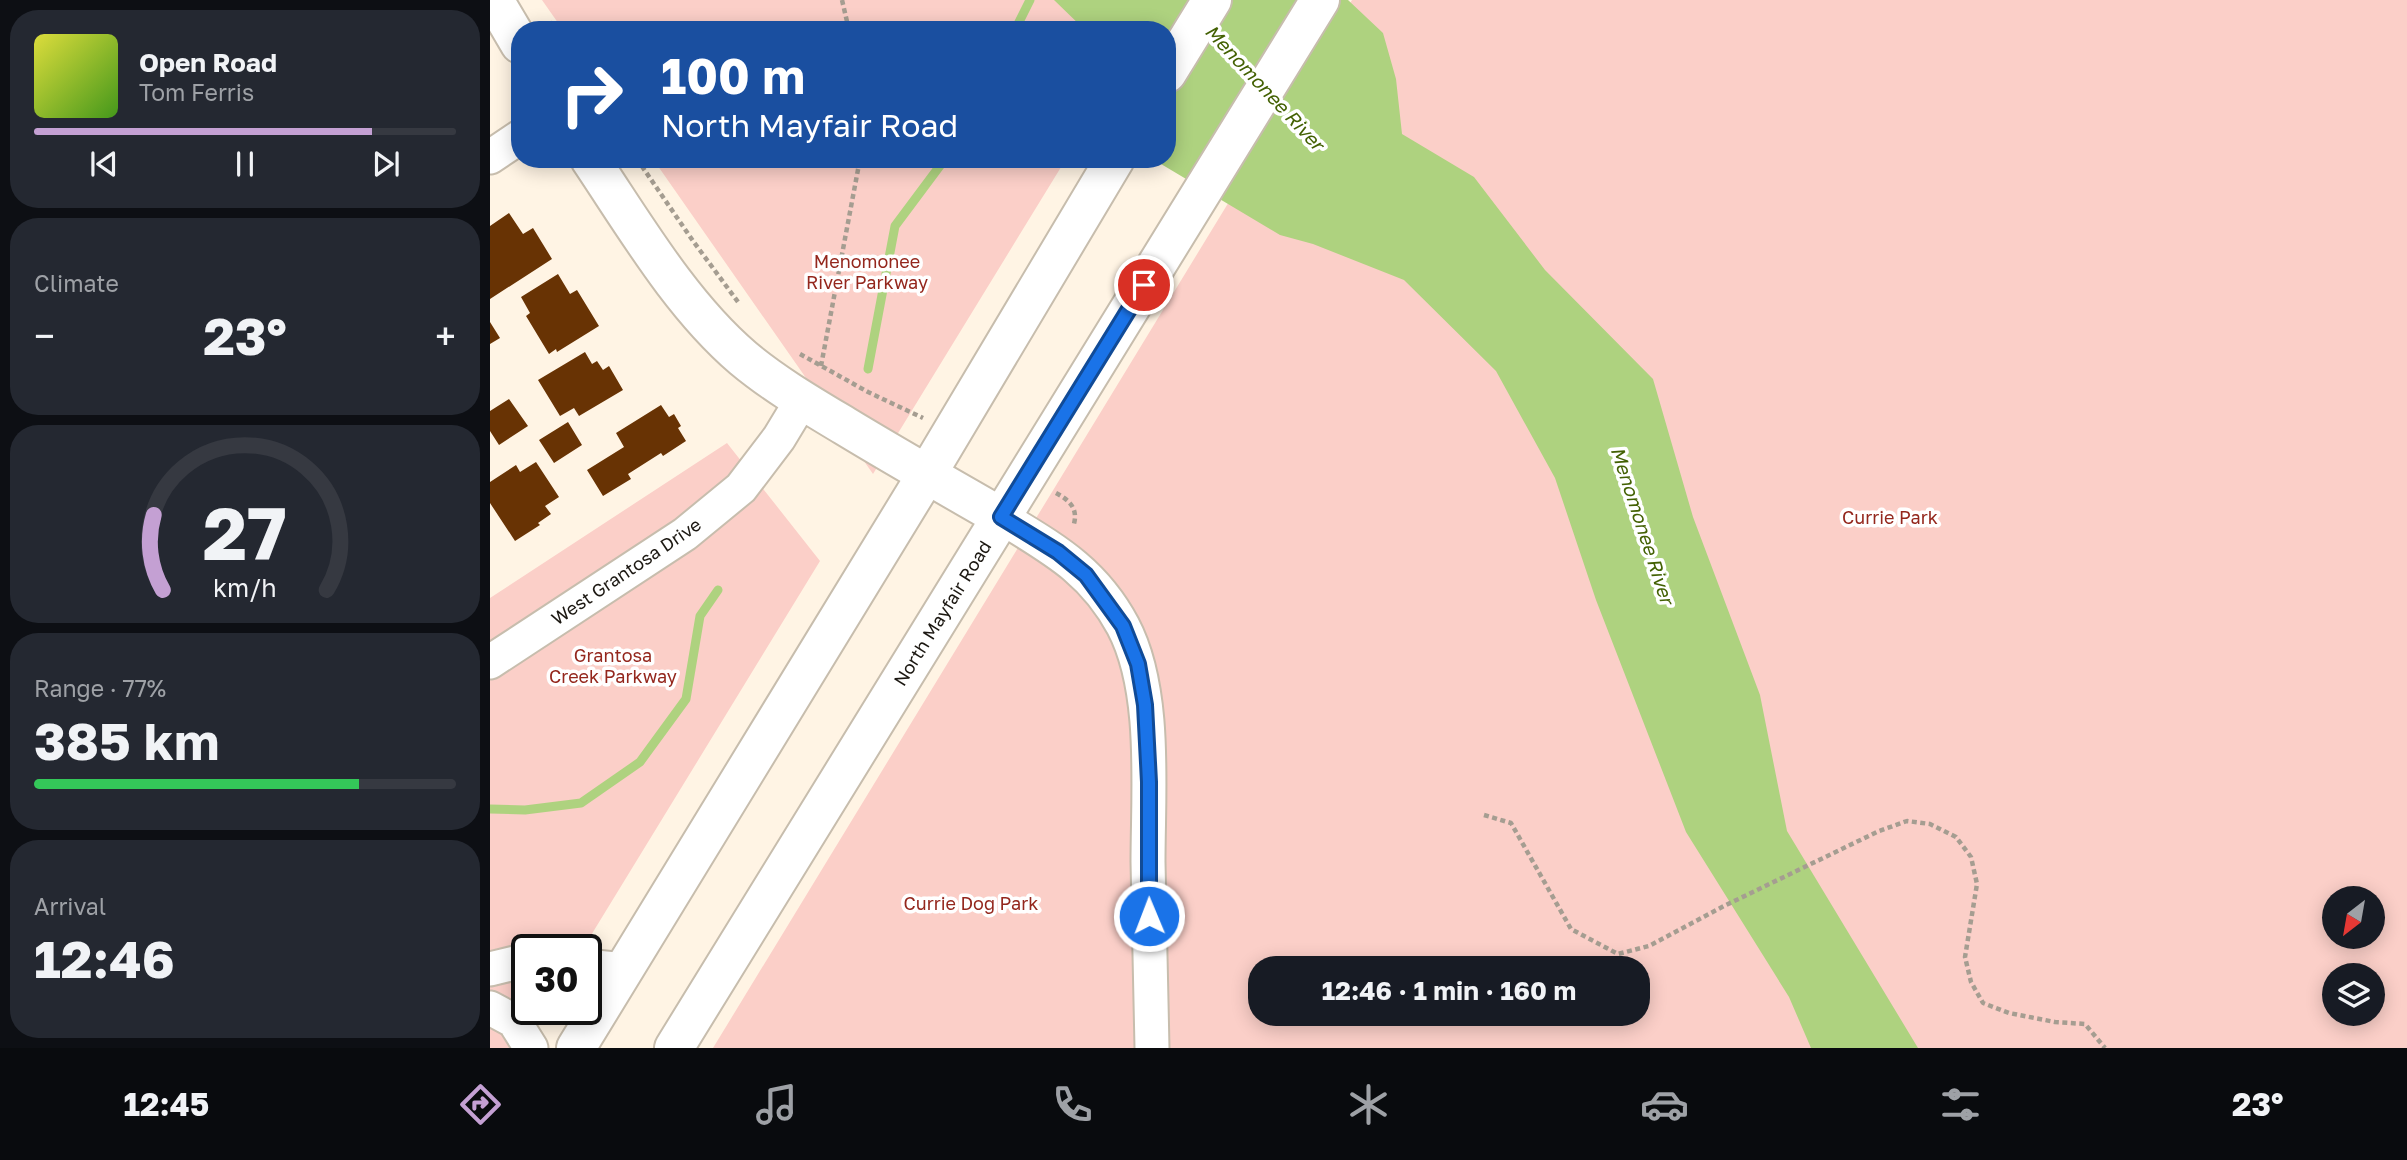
<!DOCTYPE html>
<meta charset="utf-8">
<style>
:root{--surface:#171b24;--page:#242831;--text:#f1f3f6;--muted:#9ea1a6;--line:#363941;--accent:#c4a0d3}
body{margin:0;font-family:"Golos Text",sans-serif;background:var(--page);color:var(--text);height:100vh;display:flex;flex-direction:column;font-size:26px;white-space:nowrap}
*{box-sizing:border-box;margin:0}
p{font-size:23px;color:var(--muted)}
.icon{flex:none;width:38px;height:38px;fill:none;stroke:currentColor;stroke-width:2;stroke-linecap:round;stroke-linejoin:round}
.map{position:relative;flex:1;overflow:hidden}
.drawer{display:flex;flex-direction:column;gap:10px;padding:10px;background:#0d0f14;width:490px}
.drawer>*{flex:none}
.top-card{position:absolute;left:21px;top:21px;width:665px;height:147px;border-radius:28px;box-shadow:0 4px 18px #0003;background:#1a4fa0;color:#fff;overflow:hidden}
.needle{width:46px;rotate:211deg}
.tools{position:absolute;left:1832px;top:886px;display:grid;gap:14px}
.tools a{display:grid;place-items:center;width:63px;height:63px;border-radius:50%;background:var(--surface);box-shadow:0 4px 18px #0003;font-size:35px}
.speed{position:absolute;left:21px;top:934px;display:flex;gap:14px;font-size:35px;font-weight:700;text-align:center}
.speed>*{display:grid;place-content:center;width:91px;height:91px;border-radius:50%;background:var(--surface);box-shadow:0 4px 18px #0003;line-height:1}
.speed .limit{border:4px solid #111;border-radius:10px;background:#fff;color:#111}
.pin{position:absolute;display:grid;place-items:center;width:60px;height:60px;color:#fff;margin:-30px;border:4px solid #fff;border-radius:50%;box-shadow:0 2px 7px #0007}
.me{position:absolute;width:77px;margin:-38px;rotate:359deg;stroke-linejoin:round;filter:drop-shadow(0 0 5px #0008)}
.turn{display:flex;align-items:center;gap:24px;height:147px;padding:0 35px;font-size:32px}
.turn .icon{width:91px;height:91px;stroke-width:2.5}
.turn b{display:block;font-size:49px;line-height:60px}
.big{font-size:52px;font-weight:700;line-height:1.1}
.drawer .widget{flex:1;display:flex;flex-direction:column;justify-content:center;gap:10px;min-width:0;padding:0 24px;border-radius:28px;background:var(--page)}
.drawer .dial{align-items:center;gap:0}
.dial svg{height:182px;overflow:visible;fill:none;stroke:var(--line);stroke-width:7;stroke-linecap:round;text-anchor:middle}
.dial text{fill:var(--text);stroke:none}
.song{display:flex;align-items:center;gap:21px}
.cover{width:84px;height:84px;border-radius:10px;background:linear-gradient(135deg,hsl(60 70% 55%),hsl(100 70% 35%))}
.played{height:7px;border-radius:4px;background:linear-gradient(90deg,var(--accent) 80%,var(--line) 80%)}
.keys{display:flex;justify-content:space-around;direction:ltr}
.heat{display:flex;justify-content:space-between;align-items:center;font-size:38px;direction:ltr}
.charge{height:10px;border-radius:5px;background:linear-gradient(90deg,#34c759 77%,var(--line) 0)}
.trip{position:absolute;left:758px;top:956px;width:402px;height:70px;border-radius:28px;background:var(--surface);box-shadow:0 4px 18px #0003;font-weight:700;line-height:70px;text-align:center}
.tab-bar{display:flex;height:112px;justify-content:space-around;align-items:center;background:#090b0e;color:var(--muted)}
.tab-bar .icon{width:49px;height:49px}
.tab-bar .current{color:var(--accent)}
.tab-bar b{font-size:32px;color:var(--text)}
main{display:flex;flex:1;min-height:0}
.map>svg:first-child{display:block}
.green{fill:#fbcfc8;fill-rule:evenodd}
.water{fill:#aed27f}
.lines{fill:none;stroke-linecap:round;stroke-linejoin:round}
.stream{stroke:#aed27f;stroke-width:9}
.building{fill:#683304}
.street-casing{stroke:#c7bdad;stroke-width:37}
.secondary-casing{stroke:#c7bdad;stroke-width:42}
.primary-casing{stroke:#c7bdad;stroke-width:42}
.path{stroke:#a59d91;stroke-width:4.5;stroke-dasharray:5 3.5;stroke-linecap:butt}
.street{stroke:#fff;stroke-width:33}
.secondary{stroke:#fff;stroke-width:38}
.primary{stroke:#fff;stroke-width:38}
.route-casing{stroke:#114b97;stroke-width:18}
.route{stroke:#1a73e8;stroke-width:12}
.labels{text-anchor:middle;dominant-baseline:central;stroke-width:7;stroke-linejoin:round;paint-order:stroke}
.park-label{font-size:18px;fill:#94271d;stroke:#fff}
.street-label{font-size:18px;fill:#1c1812;stroke:#fff}
.water-label{font-size:19px;font-style:italic;fill:#436103;stroke:#fff}
</style>
<main>
<section class="drawer">
<div class="widget">
<div class="song"><i class="cover"></i><div><b>Open Road</b><p>Tom Ferris</p></div></div>
<div class="played"></div>
<div class="keys"><svg class="icon" aria-label="previous" viewBox="0 0 24 24"><path d="M18 5L8 12l10 7zM5 5v14"/></svg><svg class="icon" aria-label="pause" viewBox="0 0 24 24"><path d="M8 5v14M16 5v14"/></svg><svg class="icon" aria-label="next" viewBox="0 0 24 24"><path d="M6 5l10 7-10 7zM19 5v14"/></svg></div>
</div>
<div class="widget"><p>Climate</p>
<div class="heat"><a>−</a><b class="big">23°</b><a>+</a></div>
</div>
<div class="widget dial"><svg viewBox="0 0 100 80">
<path d="M14 69A42 42 0 1 1 86 69"/>
<path d="M14 69A42 42 0 0 1 10 36" stroke="#c4a0d3"/>
<text x="50" y="56" font-size="32" font-weight="700">27</text>
<text x="50" y="72" font-size="11">km/h</text>
</svg></div>
<div class="widget"><p>Range · 77%</p><b class="big">385 km</b><div class="charge"></div></div>
<div class="widget"><p>Arrival</p><b class="big">12:46</b></div>
</section>
<div class="map">
<svg width="1917" height="1048" viewBox="0 0 1917 1048">
<rect width="100%" height="100%" fill="#fff4e4"/>
<path class="green" d="M52,0H673L655,30H73Z
M862,0H1917V1048H223ZM1844,898H1883V936H1844ZM770,968H1148V1013H770ZM1844,975H1883V1013H1844Z
M163,159H576L383,474Z
M237,443L330,561L92,950H37V1010H55L32,1048H0V598Z"/>
<path class="water" d="M564,0H858L893,33L906,79L912,134L984,177L1055,270L1163,379L1203,517L1270,695L1297,831L1428,1048H1321L1299,997L1196,832L1106,600L1065,478L1006,371L914,280L823,244L790,235L671,164L666,159H677V30H595Z"/>
<g class="lines">
<path class="stream" d="M525,30L540,0
M378,369L405,226L455,159
M0,809L35,810L91,803L150,762L196,699L210,616L228,590"/>
</g>
<path class="building" d="M19,213L33,234L43,228L62,259L0,299V226Z
M68,274L80,294L87,290L109,326L67,352L66,349L59,354L36,316L40,313L31,297Z
M0,322L10,338L0,344Z
M95,352L102,364L107,361L113,370L119,366L133,390L89,416L84,408L70,416L48,380Z
M19,399L38,426L9,445L0,431V411Z
M171,405L179,417L184,414L191,426L188,428L196,441L173,456L171,453L138,474L141,479L113,496L97,470L134,447L126,433Z
M78,422L92,445L64,463L49,440Z
M46,462L69,497L55,506L61,514L48,523L50,525L25,541L0,503V482L26,465L30,472Z"/>
<g class="lines">
<g class="street-casing">
<path id="street" d="M0,157L30,137
M511,517C563,549 603,570 633,626C667,690 658,790 658,862C659,924 661,986 662,1048
M0,662L195,534L251,488L289,438L312,400
M96,966L134,970
M0,969L37,960
M0,1008L24,1021L41,1048"/>
</g>
<g class="secondary-casing">
<path id="secondary" d="M4,0L30,44
M100,159C145,226 191,305 253,358C284,384 320,405 355,426C406,457 459,487 511,517"/>
</g>
<g class="primary-casing">
<path id="primary" d="M677,73L722,0
M86,1048L437,474L625,159
M184,1048L830,0"/>
</g>
<path class="path" d="M352,0L359,30
M60,22L65,30
M147,159L203,241L248,302
M310,354L378,392L433,418
M331,366L370,159
M566,493C581,501 589,510 583,527
M994,815L1021,823L1081,929L1128,954L1159,946L1234,906L1389,831L1417,821L1440,824L1466,837L1481,857L1487,884L1475,957L1481,982L1493,1003L1519,1013L1565,1022L1595,1024L1615,1048"/>
<use href="#street" class="street"/>
<use href="#secondary" class="secondary"/>
<use href="#primary" class="primary"/>
</g>
<g class="lines">
<g class="route-casing">
<path id="route" d="M654,285L511,517L568,552L596,575L633,626L648,664L655,705L659,782V916"/>
</g>
<use href="#route" class="route"/>
</g>
<g class="labels">
<g class="park-label">
<text x="377" y="261">Menomonee<tspan x="377" dy="21">River Parkway</tspan></text>
<text x="1400" y="517">Currie Park</text>
<text x="123" y="655">Grantosa<tspan x="123" dy="21">Creek Parkway</tspan></text>
<text x="481" y="903">Currie Dog Park</text>
</g>
<g class="street-label">
<text transform="translate(136 571) rotate(-34)">West Grantosa Drive</text>
<text transform="translate(452 613) rotate(-58)">North Mayfair Road</text>
</g>
<g class="water-label">
<text transform="translate(775 87) rotate(47)">Menomonee River</text>
<text transform="translate(1153 525) rotate(72)">Menomonee River</text>
</g>
</g>
</svg>
<div class="tools">
<a><svg class="needle" viewBox="-14 -14 28 28"><path d="M0-13l5 13h-10z" fill="#e53935"/><path d="M0 13l5-13h-10z" fill="#9ea1a6"/></svg></a>
<a><svg class="icon" aria-label="layers" viewBox="0 0 24 24"><path d="M12 4l9 5-9 5-9-5zM3 14l9 5 9-5"/></svg></a>
</div>
<div class="speed"><div class="limit">30</div></div>
<div class="pin" style="left:654px;top:285px;background:#d93025"><svg class="icon" aria-label="arrive" viewBox="0 0 24 24"><path d="M6 21V4h12l-3 4 3 4H6"/></svg></div>
<svg class="me" style="left:659px;top:916px" viewBox="-20 -20 40 40"><circle r="17" fill="#1a73e8" stroke="#fff" stroke-width="3"/><path d="M0-11L8 9 0 5-8 9z" fill="#fff"/></svg>
<div class="trip">12:46 · 1 min · 160 m</div>
<div class="top-card">
<div class="turn"><svg class="icon" aria-label="right" viewBox="0 0 24 24"><path d="M7 20v-9h11M14 6l5 5-5 5"/></svg><div><b>100 m</b>North Mayfair Road</div></div>
</div>
</div>
</main>
<nav class="tab-bar">
<b>12:45</b>
<svg class="icon current" aria-label="directions" viewBox="0 0 24 24"><path d="M12 3l9 9-9 9-9-9zM9 14v-3h6M13 9l2 2-2 2"/></svg>
<svg class="icon" aria-label="music" viewBox="0 0 24 24"><path d="M9 18V5l10-2v13"/><circle cx="6" cy="18" r="3"/><circle cx="16" cy="16" r="3"/></svg>
<svg class="icon" aria-label="phone" viewBox="0 0 24 24"><path d="M5 4h4l2 5-3 2q2 4 5 5l2-3 5 2v4C11 20 4 13 5 4z"/></svg>
<svg class="icon" aria-label="climate" viewBox="0 0 24 24"><path d="M12 3v18M4 7l16 10M4 17L20 7"/></svg>
<svg class="icon" aria-label="car" viewBox="0 0 24 24"><path d="M5 17H2v-5l4-1 3-4h7l3 4 3 1v5h-3M9 17h6M6 11h13"/><circle cx="7" cy="17" r="2"/><circle cx="17" cy="17" r="2"/></svg>
<svg class="icon" aria-label="filters" viewBox="0 0 24 24"><path d="M4 7h16M4 17h16"/><circle cx="9" cy="7" r="2"/><circle cx="15" cy="17" r="2"/></svg>
<b>23°</b>
</nav>
